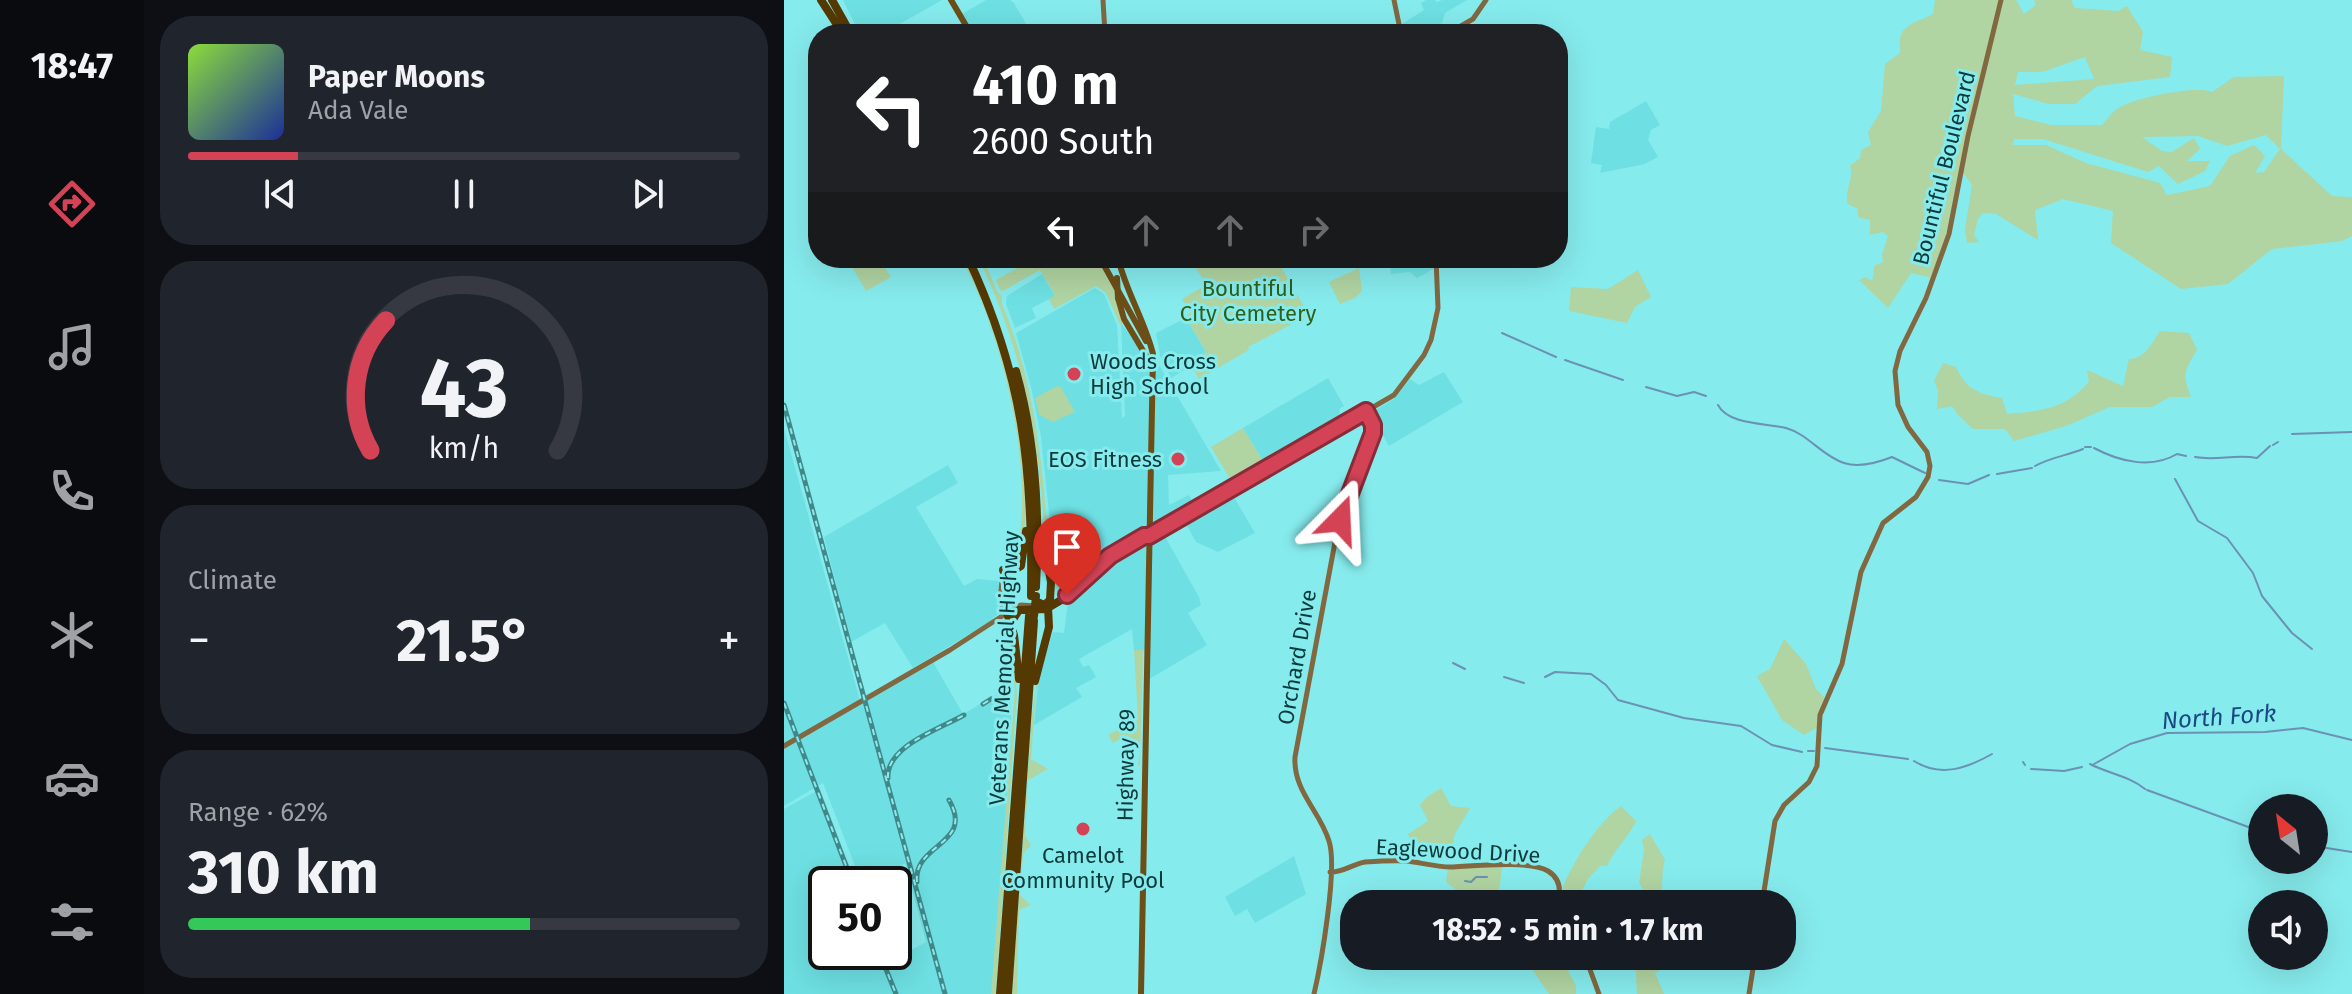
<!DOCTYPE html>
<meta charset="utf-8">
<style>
:root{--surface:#171b24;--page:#20242c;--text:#f1f3f6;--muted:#9ea1a6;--line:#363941;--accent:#d34355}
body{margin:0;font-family:"Fira Sans",sans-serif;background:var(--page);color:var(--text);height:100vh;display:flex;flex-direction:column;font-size:30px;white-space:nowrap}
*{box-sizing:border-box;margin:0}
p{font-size:26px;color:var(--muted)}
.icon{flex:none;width:44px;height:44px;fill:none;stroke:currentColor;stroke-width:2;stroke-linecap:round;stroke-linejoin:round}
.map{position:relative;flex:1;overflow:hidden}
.details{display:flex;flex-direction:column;gap:16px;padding:16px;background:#0d0f14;width:640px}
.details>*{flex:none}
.banner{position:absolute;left:24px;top:24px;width:760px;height:244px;border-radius:32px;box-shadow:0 8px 32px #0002;background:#202124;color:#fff;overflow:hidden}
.needle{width:52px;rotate:330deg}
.tools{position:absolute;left:1464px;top:794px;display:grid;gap:16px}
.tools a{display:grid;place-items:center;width:80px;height:80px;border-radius:50%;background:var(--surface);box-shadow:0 8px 32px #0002;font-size:40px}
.speed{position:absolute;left:24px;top:866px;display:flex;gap:16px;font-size:40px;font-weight:700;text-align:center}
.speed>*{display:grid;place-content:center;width:104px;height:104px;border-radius:50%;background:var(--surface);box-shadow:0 8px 32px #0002;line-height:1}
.speed .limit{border:4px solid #111;border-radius:12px;background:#fff;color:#111}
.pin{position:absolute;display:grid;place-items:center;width:68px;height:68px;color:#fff;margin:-82px -34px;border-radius:50% 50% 50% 0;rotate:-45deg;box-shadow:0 0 8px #0007}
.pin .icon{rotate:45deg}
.me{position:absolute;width:88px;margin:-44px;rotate:21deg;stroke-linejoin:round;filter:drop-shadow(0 0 6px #0008)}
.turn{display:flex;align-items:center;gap:28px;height:168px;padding:0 32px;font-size:36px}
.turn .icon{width:104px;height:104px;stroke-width:2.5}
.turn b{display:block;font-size:56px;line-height:68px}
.lanes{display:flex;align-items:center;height:76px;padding:0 32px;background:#0003;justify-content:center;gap:40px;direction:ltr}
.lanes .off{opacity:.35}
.big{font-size:60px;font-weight:700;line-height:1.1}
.details .tile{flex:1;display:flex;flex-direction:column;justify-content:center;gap:12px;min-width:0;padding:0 28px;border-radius:32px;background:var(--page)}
.details .dial{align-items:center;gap:0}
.dial svg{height:208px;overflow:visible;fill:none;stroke:var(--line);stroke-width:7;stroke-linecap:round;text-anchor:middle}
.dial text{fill:var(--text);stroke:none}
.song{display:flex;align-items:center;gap:24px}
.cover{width:96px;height:96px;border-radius:12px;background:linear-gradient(135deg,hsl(90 70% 55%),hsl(230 70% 35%))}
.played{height:8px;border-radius:4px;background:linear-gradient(90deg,var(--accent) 20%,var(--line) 20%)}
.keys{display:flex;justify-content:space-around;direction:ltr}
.heat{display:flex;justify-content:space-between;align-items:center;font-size:44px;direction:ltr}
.charge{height:12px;border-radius:6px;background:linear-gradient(90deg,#34c759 62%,var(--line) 0)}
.trip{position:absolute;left:556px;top:890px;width:456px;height:80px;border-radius:32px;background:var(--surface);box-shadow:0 8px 32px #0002;font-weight:700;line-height:80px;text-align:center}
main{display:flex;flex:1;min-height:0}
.tab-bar{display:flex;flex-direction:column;width:144px;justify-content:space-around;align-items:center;background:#090b0e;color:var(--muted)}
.tab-bar .icon{width:56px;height:56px}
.tab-bar .selected{color:var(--accent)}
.tab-bar b{font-size:36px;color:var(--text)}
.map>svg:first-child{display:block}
.built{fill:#6ee0e3}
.green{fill:#b0d4a2;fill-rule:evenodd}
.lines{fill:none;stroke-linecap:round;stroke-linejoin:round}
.stream{stroke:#6b91b5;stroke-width:2}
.secondary{stroke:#816840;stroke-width:5}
.primary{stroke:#6d4e17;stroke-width:6}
.motorway{stroke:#553902;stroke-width:8}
.rail-casing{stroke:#428889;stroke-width:5}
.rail{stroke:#86ebed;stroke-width:2;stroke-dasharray:6;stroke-linecap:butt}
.primary-bridge{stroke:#6d4e17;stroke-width:6}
.motorway-bridge{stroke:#553902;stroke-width:8}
.route-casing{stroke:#892c37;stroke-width:20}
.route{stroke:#d34355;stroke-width:14}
.poi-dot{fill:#d34355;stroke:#86ebed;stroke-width:3}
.labels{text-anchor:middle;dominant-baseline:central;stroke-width:6;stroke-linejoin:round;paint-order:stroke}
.street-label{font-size:22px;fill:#0d3b3c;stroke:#86ebed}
.park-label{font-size:22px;fill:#2f5f19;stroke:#86ebed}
.poi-label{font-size:22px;fill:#0d3b3c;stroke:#86ebed;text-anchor:start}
.water-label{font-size:24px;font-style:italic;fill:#1b4784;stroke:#86ebed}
</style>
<main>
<nav class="tab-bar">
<b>18:47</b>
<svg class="icon selected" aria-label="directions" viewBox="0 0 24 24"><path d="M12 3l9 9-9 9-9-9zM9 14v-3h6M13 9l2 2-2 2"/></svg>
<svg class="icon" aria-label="music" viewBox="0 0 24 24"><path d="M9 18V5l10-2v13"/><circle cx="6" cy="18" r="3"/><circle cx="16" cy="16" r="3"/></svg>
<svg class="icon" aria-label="phone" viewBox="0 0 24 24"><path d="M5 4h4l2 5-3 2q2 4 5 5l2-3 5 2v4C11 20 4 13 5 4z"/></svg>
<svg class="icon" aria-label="climate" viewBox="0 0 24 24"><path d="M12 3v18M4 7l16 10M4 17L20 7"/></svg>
<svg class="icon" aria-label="car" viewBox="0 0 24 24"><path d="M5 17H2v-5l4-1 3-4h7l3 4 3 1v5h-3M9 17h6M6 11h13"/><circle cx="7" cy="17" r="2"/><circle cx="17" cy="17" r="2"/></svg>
<svg class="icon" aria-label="filters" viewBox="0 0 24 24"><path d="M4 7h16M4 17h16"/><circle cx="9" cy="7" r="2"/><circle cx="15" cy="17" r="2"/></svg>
</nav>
<section class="details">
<div class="tile">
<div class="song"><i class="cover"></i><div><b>Paper Moons</b><p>Ada Vale</p></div></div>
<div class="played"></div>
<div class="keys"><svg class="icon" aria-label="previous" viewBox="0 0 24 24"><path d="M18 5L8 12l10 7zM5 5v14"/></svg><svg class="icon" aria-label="pause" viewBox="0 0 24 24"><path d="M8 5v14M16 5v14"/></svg><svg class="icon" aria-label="next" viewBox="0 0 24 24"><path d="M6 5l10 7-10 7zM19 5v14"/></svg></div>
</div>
<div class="tile dial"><svg viewBox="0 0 100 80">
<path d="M14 69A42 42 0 1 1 86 69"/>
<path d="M14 69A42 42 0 0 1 20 19" stroke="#d34355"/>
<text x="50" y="56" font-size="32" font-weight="700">43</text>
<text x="50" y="72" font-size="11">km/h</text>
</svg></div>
<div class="tile"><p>Climate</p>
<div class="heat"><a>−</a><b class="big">21.5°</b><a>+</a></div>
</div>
<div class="tile"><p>Range · 62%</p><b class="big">310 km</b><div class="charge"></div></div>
</section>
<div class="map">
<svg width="1568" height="994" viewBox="0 0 1568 994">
<rect width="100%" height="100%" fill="#86ebed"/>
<path class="built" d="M59,0H158L98,34H76Z
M202,0H226L230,3L248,34H207L206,31L190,34L178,14Z
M642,0H651L653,2L658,0H683L661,13L658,23L648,27L644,34H620L618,24L640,10L637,3Z
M862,101L876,125L867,130L864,140L874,157L861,164L816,173L818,165L807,163L812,127L825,129L826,122Z
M605,258H650L651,268L633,278L626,272L607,274Z
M258,274L271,296L248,308L252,318L231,328L222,304L223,296Z
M311,288L320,294L333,325L338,418L341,416L337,323L355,347L363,364L374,363L437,471L384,475L385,505L405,495L411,506L384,521L383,531L379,533L415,597L417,605L404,613L423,645L365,679V651L350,650L348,629L295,659L299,667L305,665L312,677L292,688L298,697L250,725L255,674L269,632L280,633L284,602L272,579L263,535L266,522L257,437L248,391L232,333Z
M402,318L422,352L405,362L407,366L387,378L376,356L372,333Z
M660,372L679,402L605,446L597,432L592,430L587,413L610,399L626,379L635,385Z
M544,378L560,406L556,408L555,416L558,422L482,466L459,428Z
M0,428L77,704L149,662L179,714L227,686V759L212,994H0V809L36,789L72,884H42V952H99L103,963L142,942L121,863L86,884H78L39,783L0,806Z
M164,465L174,483L132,507L180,586L193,579L215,581L214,599L218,611L201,625L129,668L101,623L67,642L40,537Z
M447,492L471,533L434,552L412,542L400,520Z
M510,856L522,894L471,923L463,909L451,916L441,897Z"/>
<path class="green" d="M1151,0H1232L1240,14L1252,5L1250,0H1287L1291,8L1334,11L1343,6L1359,32L1356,50L1388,57L1386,77L1313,86L1291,104H1265L1229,94L1231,116L1267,125H1318C1323,119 1329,111 1336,107C1352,98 1411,85 1428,92L1450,77L1500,76L1497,149L1548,196L1568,197V236L1558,241L1488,249L1444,284L1397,289L1327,243L1329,211L1279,199L1251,210L1254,240L1212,214L1199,213L1194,219L1190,235L1195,242L1183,243L1181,230L1188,185L1181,175H1174L1163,233L1148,278L1127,273L1104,308L1075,280L1081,277L1087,280L1089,278L1090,266L1099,262L1098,255L1104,236L1099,232L1086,235V220L1074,217V209L1064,204C1059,192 1071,179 1066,166L1076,158L1077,150L1087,145L1084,132L1097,111L1101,64L1116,53C1117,48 1115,44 1116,39C1119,22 1138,21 1149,14ZM1301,57L1310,79L1231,85L1234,72H1258ZM1482,135L1496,149L1480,172L1471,173L1481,156L1470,145L1446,156L1426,186L1383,195L1376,183L1302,163L1262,145H1229L1230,139H1259L1364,172L1375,166L1394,184L1421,171L1426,161H1403L1416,149L1410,138L1388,152L1378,151L1358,137L1414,136L1443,146Z
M66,258H95L107,277L82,291L65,262Z
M177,258H179C215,333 252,449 240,533C239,545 239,558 230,568C254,480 221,339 177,258Z
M194,258H199L213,291L218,296V304C237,349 249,400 255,448C261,489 262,529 270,570L267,571C259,530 258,489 252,447C243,383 223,316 194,258Z
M251,258H313L331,288L333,306L355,347L339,323L336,325L322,293L312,286L270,309L265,299L271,295L256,270L219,291L216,290L212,280Z
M406,258H492L525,315L464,347L465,350L415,379L405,362L422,352L401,316L406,313L398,299L422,285Z
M575,268L578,291L571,298L556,304L545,282Z
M854,270L867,297L851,307L843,323L785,311L787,287L824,289Z
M1376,331L1405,333L1413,350C1400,371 1398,374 1407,397H1386L1368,407H1326L1282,426L1230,441L1221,429H1189L1174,415L1168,406L1153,409L1154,390L1150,381L1159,363L1172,367C1182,389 1194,394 1218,398L1223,414C1257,411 1281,409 1305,382L1303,370L1339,386L1345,359C1361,359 1368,343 1376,331Z
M273,386L277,387L291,412L269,422L255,415L251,398Z
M459,428L482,466L449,484L427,447Z
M223,623L233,693L212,994H207L231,690Z
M267,632L252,691L247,759L264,769L244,780L241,836L247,845L239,854L236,895L247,905L235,910L233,994H228L248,714L255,665Z
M1000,639L1022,664L1032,689L1040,697L1033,728L1020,735L998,720L973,676L986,669Z
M350,650H359L356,766L354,765L356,750L353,745L350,747L344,735L329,743L324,735L354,718Z
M657,788L667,806L686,808L671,834L667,852L630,848L624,834L644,821L636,805L643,797Z
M837,806L852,821C845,837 831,848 823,866H816L804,879L791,904H774C779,875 813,822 837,806Z
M866,834L881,860C876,875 881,888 874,904H860L861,892L855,883L860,850L858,840Z
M703,866L718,867L714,900L697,896H680L662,882L664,868Z
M745,956H777L792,986V994H765L748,969Z
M851,956H872L875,971L871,973L880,994H853Z"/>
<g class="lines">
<path class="stream" d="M718,333L772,357
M781,360L839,380
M862,387L893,396L910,392L922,396
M934,405C944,425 983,423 1002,428C1024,434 1038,456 1060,463C1076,468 1093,463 1108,457L1141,473
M1508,434L1568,432
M1489,445L1494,442
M1301,447H1307
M1310,448C1336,462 1368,469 1393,454L1402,456
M1411,457C1432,461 1451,454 1473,458L1486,446
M1251,466C1267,457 1282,456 1299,449
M1213,474L1248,468
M1391,479L1414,521L1443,538L1469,573L1478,596L1508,633L1528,649
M1155,480L1184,484L1205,475
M669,663L681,669
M720,677L740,683
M761,677L771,672L807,674L822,685L834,700L900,718L957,726L988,745L1018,752
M1041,748L1124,759
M1024,751H1030
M1130,761C1157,778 1183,768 1208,754
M1239,762L1241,765
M1306,764C1323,773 1345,776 1361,789
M1310,764L1346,744L1383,733L1481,732L1519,728L1568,740
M1247,769L1280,771L1298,767
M1363,790L1478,832
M1530,846L1568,852
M681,881L687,882L692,877H703"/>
<path class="secondary" d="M319,0L321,34
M610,0L617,34
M663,34L689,19L702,0
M366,536L610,395L640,355L647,340L654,308L652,258
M219,570L216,601L223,613
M0,746L166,650L229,609L237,605L252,606
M546,872C558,873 569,864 581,862C595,861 610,860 624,861C638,863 653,867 667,867C689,866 746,860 764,871C777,879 777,892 773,904
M978,904L991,821L1000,805L1025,782L1033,766L1036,715L1058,664L1077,572L1099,523L1132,497L1144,477L1146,466L1143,452L1124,427L1114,405L1111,371L1116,351L1142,298L1165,234L1184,136L1217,0
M801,956L815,994
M530,994C537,964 554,868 545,841C536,811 509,791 511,757L554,526L589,433V425L582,411
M965,994L971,956"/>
<path class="primary" d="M167,0L187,34
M316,258L362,341
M334,258C342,292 361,321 369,354L357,994
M334,298L340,319L367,364
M295,592L327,561L364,537"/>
<path class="motorway" d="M37,0L59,34
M48,0L67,34
M184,258C239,375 249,468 247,596
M232,371C252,442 256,514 252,587
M219,570H230L237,566L242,531
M258,607L266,600L267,582L259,537
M223,613L230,635L235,679
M228,621L235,610L262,609L289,593L298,584
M251,681L265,627L264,607L256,603
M216,994L245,616
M224,994L250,621"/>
<g class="rail-casing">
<path id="rail" d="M0,405L161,994
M0,703L69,884
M199,704L207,699
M104,778C102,746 156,729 180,715
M133,882C129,843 191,845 165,800
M95,952L112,994"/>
</g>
<use href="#rail" class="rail"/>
<path class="primary-bridge" d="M333,278L334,298"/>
<path class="motorway-bridge" d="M250,616L252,596"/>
</g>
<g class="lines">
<g class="route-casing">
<path id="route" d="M283,595L326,556L360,536H365L582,411L589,425V433L556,520"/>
</g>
<use href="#route" class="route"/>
</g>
<g class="poi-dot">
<circle cx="290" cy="374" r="8"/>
<circle cx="394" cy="459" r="8"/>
<circle cx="299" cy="829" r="8"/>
</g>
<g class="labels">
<g class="street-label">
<text transform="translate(1160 168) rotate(-76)">Bountiful Boulevard</text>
<text transform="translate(513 657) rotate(-80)">Orchard Drive</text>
<text transform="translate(220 668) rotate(-87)">Veterans Memorial Highway</text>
<text transform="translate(342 765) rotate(-89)">Highway 89</text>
<text transform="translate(674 851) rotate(3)">Eaglewood Drive</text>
</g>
<g class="park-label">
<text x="464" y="288">Bountiful<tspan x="464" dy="25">City Cemetery</tspan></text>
</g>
<g class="poi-label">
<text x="306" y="361">Woods Cross<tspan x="306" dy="25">High School</tspan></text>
<text x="378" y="459" text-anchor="end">EOS Fitness</text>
<text x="299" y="855" text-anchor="middle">Camelot<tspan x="299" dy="25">Community Pool</tspan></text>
</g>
<g class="water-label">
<text transform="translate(1435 717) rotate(-4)">North Fork</text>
</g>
</g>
</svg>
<div class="tools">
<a><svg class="needle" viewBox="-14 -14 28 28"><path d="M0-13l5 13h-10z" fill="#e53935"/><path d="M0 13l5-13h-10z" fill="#9ea1a6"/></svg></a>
<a><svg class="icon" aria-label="sound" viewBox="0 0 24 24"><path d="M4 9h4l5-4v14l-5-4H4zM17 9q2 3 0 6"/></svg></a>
</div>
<div class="speed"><div class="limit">50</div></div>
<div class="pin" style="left:283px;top:595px;background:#d93025"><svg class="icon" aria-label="arrive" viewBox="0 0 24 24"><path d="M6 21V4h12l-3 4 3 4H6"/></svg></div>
<svg class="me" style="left:556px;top:520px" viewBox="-20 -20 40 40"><path d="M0-17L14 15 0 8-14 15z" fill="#d34355" stroke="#fff" stroke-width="4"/></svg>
<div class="trip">18:52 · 5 min · 1.7 km</div>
<div class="banner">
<div class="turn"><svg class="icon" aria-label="left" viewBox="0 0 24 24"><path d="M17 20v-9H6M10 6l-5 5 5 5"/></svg><div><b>410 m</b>2600 South</div></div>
<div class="lanes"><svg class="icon" aria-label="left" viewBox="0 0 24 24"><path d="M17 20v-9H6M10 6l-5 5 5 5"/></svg><svg class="icon off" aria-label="ahead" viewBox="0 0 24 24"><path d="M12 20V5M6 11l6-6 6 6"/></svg><svg class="icon off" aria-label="ahead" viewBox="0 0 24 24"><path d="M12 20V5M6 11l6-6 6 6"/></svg><svg class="icon off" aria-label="right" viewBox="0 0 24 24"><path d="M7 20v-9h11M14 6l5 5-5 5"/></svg></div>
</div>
</div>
</main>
